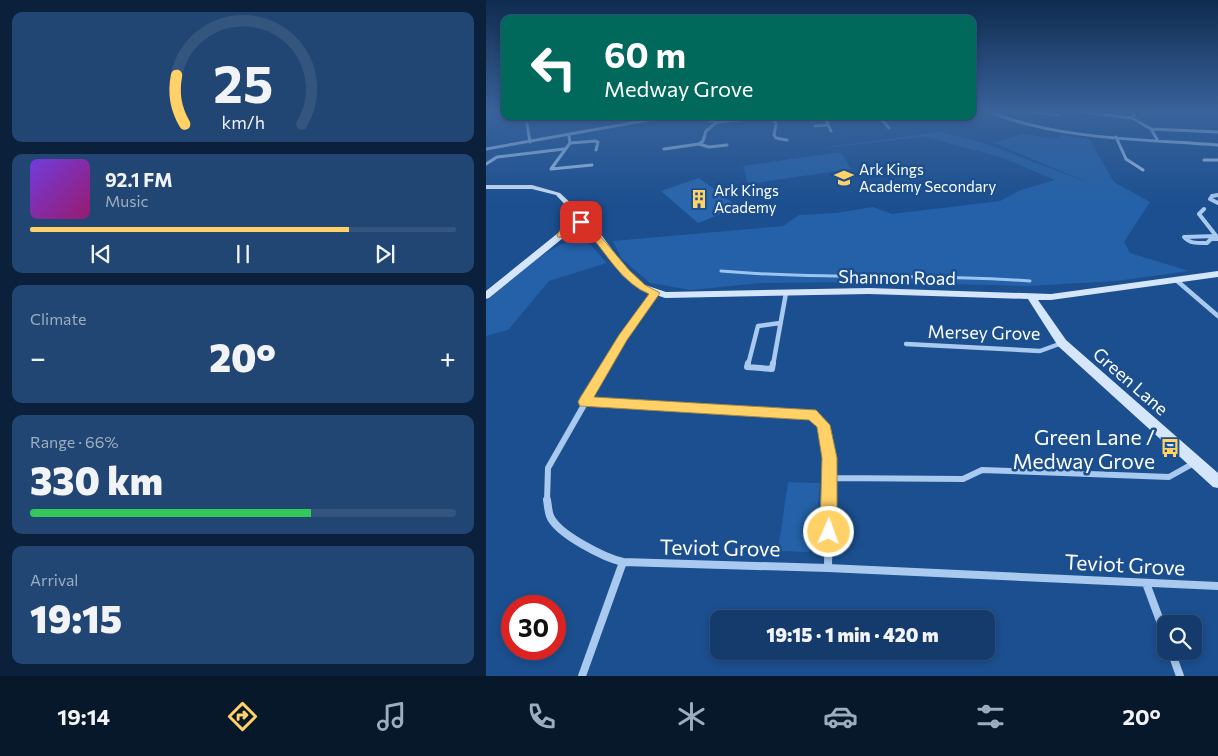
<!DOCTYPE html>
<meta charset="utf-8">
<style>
:root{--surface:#143b6b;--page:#214673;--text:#f1f3f6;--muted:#9dadc1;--line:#33557e;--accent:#ffd166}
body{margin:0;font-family:Commissioner,sans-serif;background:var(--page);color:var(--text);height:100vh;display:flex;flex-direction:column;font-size:19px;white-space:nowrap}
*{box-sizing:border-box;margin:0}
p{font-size:16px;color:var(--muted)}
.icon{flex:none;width:28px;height:28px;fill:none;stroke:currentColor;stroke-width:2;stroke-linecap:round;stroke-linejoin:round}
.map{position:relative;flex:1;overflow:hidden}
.drawer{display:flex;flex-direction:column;gap:12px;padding:12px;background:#0b203b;width:486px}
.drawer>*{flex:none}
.guide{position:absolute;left:15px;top:15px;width:475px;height:105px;border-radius:10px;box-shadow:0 2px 8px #0003,0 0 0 1px var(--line);background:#00695c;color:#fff;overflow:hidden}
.controls{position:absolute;left:671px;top:615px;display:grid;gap:10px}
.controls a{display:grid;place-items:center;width:45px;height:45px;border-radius:10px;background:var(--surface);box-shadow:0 2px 8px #0003,0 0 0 1px var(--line);font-size:25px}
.speed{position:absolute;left:15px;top:595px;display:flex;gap:10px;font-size:25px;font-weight:700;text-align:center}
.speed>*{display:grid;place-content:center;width:65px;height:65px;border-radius:50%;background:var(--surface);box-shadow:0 2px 8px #0003,0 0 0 1px var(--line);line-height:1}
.speed .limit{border:8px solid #d22;background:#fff;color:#111}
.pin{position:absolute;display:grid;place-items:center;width:42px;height:42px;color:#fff;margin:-21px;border-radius:10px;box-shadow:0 2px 8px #0006}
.me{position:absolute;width:55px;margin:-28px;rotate:2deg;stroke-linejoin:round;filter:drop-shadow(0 0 4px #0008)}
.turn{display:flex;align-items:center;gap:18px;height:105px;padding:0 20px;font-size:22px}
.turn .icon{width:65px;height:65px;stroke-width:2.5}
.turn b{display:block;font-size:35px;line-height:42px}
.big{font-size:38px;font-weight:800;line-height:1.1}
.drawer .tile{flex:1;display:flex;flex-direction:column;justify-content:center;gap:8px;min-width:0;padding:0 18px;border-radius:10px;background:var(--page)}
.drawer .dial{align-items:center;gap:0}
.dial svg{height:130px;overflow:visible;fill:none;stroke:var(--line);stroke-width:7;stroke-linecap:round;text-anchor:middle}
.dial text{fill:var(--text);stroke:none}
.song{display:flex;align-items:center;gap:15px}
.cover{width:60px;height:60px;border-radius:8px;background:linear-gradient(135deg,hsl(260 70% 55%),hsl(320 70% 35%))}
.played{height:5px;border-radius:2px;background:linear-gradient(90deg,var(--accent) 75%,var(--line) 75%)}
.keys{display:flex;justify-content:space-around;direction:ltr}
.heat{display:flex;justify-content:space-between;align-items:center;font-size:28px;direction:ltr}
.charge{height:8px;border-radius:4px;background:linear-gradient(90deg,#34c759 66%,var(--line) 0)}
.trip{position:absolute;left:224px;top:610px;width:285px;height:50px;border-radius:10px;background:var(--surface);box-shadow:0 2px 8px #0003,0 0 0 1px var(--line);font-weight:800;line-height:50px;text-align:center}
.dock{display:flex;height:80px;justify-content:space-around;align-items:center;background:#08182b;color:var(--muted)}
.dock .icon{width:35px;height:35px}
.dock .active{color:var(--accent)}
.dock b{font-size:22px;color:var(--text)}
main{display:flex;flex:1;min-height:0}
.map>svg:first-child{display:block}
.green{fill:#2461a8}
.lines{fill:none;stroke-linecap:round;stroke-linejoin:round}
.stream{stroke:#9cc4f0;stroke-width:3}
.building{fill:#2a66ad}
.street-far4{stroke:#a9c9ee;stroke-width:3}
.street-far3{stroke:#a9c9ee;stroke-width:4}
.street-far2{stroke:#a9c9ee;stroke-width:4.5}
.street-far1{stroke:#a9c9ee;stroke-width:6}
.street{stroke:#a9c9ee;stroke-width:8}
.secondary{fill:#d6e6fa;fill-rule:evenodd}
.route{fill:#ffd166;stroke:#a68842}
.labels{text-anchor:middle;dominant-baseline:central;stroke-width:5;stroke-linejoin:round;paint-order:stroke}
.far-poi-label{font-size:15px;fill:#fff;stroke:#1b4f8f;text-anchor:start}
.street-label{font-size:18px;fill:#fff;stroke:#1b4f8f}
.near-poi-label{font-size:21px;fill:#fff;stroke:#1b4f8f;text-anchor:end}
.near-street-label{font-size:21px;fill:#fff;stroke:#1b4f8f}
</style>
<main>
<section class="drawer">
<div class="tile dial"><svg viewBox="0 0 100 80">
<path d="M14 69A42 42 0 1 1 86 69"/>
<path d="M14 69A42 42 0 0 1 9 39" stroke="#ffd166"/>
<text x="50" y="56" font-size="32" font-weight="700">25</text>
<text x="50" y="72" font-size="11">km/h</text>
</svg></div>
<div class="tile">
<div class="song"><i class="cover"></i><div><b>92.1 FM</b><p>Music</p></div></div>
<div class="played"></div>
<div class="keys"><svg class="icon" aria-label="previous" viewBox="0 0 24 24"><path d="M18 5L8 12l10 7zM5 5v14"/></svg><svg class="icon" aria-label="pause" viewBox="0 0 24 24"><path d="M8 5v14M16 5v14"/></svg><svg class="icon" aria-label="next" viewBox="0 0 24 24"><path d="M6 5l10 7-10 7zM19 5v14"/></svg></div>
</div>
<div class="tile"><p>Climate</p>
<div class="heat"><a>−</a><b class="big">20°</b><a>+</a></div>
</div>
<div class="tile"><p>Range · 66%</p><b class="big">330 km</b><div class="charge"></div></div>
<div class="tile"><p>Arrival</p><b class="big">19:15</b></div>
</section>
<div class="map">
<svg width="732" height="676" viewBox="0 0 732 676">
<rect width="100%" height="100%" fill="#1b4f8f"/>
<path class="green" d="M453,132L498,143L606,184L508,143L536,134L568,139L577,135L603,139L628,182L664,202L638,242L644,253L703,271L631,281L542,286L393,282L275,283L205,290L164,283L136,259L127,241L297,226L313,215L350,213L387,207L406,214L514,201L535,190L569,180L517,158L440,137L320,150Z
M355,152L365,169L262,184L257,166Z
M91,240L101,241L121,263L63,281L22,330L0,336V301C22,283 64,242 91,240Z
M302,482L334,483L330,532L323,552L292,551Z"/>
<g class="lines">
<path class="stream" d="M235,271C338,280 441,273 544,281"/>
</g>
<path class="building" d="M213,178L217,181L252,207L212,223L175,191Z"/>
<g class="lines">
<path class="street-far4" d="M501,111C573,140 655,139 732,145
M538,111L573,115
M644,111L648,115L646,118L665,129L672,141
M680,111H695
M717,111L728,112
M596,112L646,118
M206,116L232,122L289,116
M342,116L341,122L345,131
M393,116L403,128
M287,117L290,124L288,135L290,138L301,140
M41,124L44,142
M329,126L341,125
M665,129L732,132
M83,136L84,143L65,169L106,165
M630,137L640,159L657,170
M84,143L110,141L112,142L110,150
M213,144L223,147L241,145
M0,149L185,116
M178,149L213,144L217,141L220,131L231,122
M718,160H732
M0,164L11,157L78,149"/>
<path class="street-far3" d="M732,195L726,196L724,199L732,203
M718,209L713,214L731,237
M83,224L99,222
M730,236L698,237C704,244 712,243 721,243L725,239H732"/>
<path class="street-far2" d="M690,280L732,316
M420,344L554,351L576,343
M122,365L137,338L169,293
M262,365L272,326L294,323
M287,365L300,293"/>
<path class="street-far1" d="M262,363L261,367L286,369L287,363
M98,402L326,414L338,425L343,458V501
M345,478L477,479L496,470L683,477L708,463
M61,501L62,468L122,363"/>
<path class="street" d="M61,500C62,505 62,511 64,516C71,534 119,558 137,562L342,568L732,586
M342,568L343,500
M660,583L680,637
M685,651L694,676
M96,676L137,562"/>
<path class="secondary" d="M0,185H46L74,193L108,225L142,271L159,285L180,292L383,288L565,294L732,271V277L565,300H552L580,340L732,473V488L727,487L572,346L542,299L383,294L179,298L153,289L136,275L112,241L77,238L3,298L0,299V291L72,233L79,224L83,209L70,195L46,189H0ZM89,215L108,236L80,233L87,224Z"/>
</g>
<linearGradient id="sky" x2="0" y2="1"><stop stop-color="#0f2b4f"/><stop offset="0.54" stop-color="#39639b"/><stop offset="1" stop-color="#39639b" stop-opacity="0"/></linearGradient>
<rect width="732" height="206" fill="url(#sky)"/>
<path class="route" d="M95,219L99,222L98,224L86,226L81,233L115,237L143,270L159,285L174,293L141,340L108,397L330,410L344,425L351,458V532L348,538L343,541L337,538L334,532L336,458L331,427L323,420L94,406L92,402L94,398L133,335L163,294C139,284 125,261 109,241L72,237L71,235L80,222Z"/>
<defs>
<g id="school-bare" transform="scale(1.5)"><path d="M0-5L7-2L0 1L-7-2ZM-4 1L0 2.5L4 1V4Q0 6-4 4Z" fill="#ffd166" stroke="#1b4f8f" stroke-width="2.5" paint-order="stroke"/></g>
<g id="building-bare" transform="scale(1.5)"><path d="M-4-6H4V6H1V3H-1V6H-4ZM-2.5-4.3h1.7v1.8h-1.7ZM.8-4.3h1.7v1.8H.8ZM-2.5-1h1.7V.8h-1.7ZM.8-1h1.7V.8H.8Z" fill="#ffd166" stroke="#1b4f8f" stroke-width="2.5" paint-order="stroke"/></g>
<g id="bus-bare" transform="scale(1.5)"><path d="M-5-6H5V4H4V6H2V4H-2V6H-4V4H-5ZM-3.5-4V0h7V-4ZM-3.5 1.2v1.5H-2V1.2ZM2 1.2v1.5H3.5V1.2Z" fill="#ffd166" stroke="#1b4f8f" stroke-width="2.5" paint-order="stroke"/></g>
</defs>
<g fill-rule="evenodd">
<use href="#school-bare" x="358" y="178"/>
<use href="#building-bare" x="213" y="199"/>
<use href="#bus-bare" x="684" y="448"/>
</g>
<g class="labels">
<g class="far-poi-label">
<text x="373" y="169">Ark Kings<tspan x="373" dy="17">Academy Secondary</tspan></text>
<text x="228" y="190">Ark Kings<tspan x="228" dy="17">Academy</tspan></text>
</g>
<g class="street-label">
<text transform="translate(411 277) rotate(1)">Shannon Road</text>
<text transform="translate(498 332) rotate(1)">Mersey Grove</text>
<text transform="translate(645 381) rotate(41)">Green Lane</text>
</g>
<g class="near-poi-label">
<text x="669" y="436">Green Lane /<tspan x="669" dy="24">Medway Grove</tspan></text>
</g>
<g class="near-street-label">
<text transform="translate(234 547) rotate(1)">Teviot Grove</text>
<text transform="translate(639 564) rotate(3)">Teviot Grove</text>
</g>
</g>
</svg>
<div class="controls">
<a><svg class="icon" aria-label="search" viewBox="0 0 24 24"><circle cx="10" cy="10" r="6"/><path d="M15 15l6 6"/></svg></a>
</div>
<div class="speed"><div class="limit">30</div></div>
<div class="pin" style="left:95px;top:222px;background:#d93025"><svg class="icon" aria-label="arrive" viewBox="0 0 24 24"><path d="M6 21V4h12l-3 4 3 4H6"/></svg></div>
<svg class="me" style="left:343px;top:532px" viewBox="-20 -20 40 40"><circle r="17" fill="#ffd166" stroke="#fff" stroke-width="3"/><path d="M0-11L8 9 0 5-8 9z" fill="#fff"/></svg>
<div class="trip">19:15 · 1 min · 420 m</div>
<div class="guide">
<div class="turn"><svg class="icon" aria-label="left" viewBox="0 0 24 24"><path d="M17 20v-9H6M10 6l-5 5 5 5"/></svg><div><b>60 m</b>Medway Grove</div></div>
</div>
</div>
</main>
<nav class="dock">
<b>19:14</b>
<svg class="icon active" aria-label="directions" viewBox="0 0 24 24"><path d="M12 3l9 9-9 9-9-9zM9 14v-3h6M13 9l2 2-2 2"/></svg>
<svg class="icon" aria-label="music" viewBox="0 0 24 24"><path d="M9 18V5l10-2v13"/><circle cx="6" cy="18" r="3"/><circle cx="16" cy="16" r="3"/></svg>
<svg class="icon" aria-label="phone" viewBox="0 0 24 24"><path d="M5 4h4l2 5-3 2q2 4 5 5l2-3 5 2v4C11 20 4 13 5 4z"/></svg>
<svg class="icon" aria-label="climate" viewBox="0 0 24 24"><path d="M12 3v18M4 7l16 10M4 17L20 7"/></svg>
<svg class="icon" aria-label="car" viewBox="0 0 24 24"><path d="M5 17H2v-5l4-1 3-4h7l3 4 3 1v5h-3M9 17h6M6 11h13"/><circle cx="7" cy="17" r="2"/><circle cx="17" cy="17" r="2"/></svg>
<svg class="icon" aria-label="filters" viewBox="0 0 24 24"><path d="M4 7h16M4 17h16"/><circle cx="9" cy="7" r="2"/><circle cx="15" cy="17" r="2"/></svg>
<b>20°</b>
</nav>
